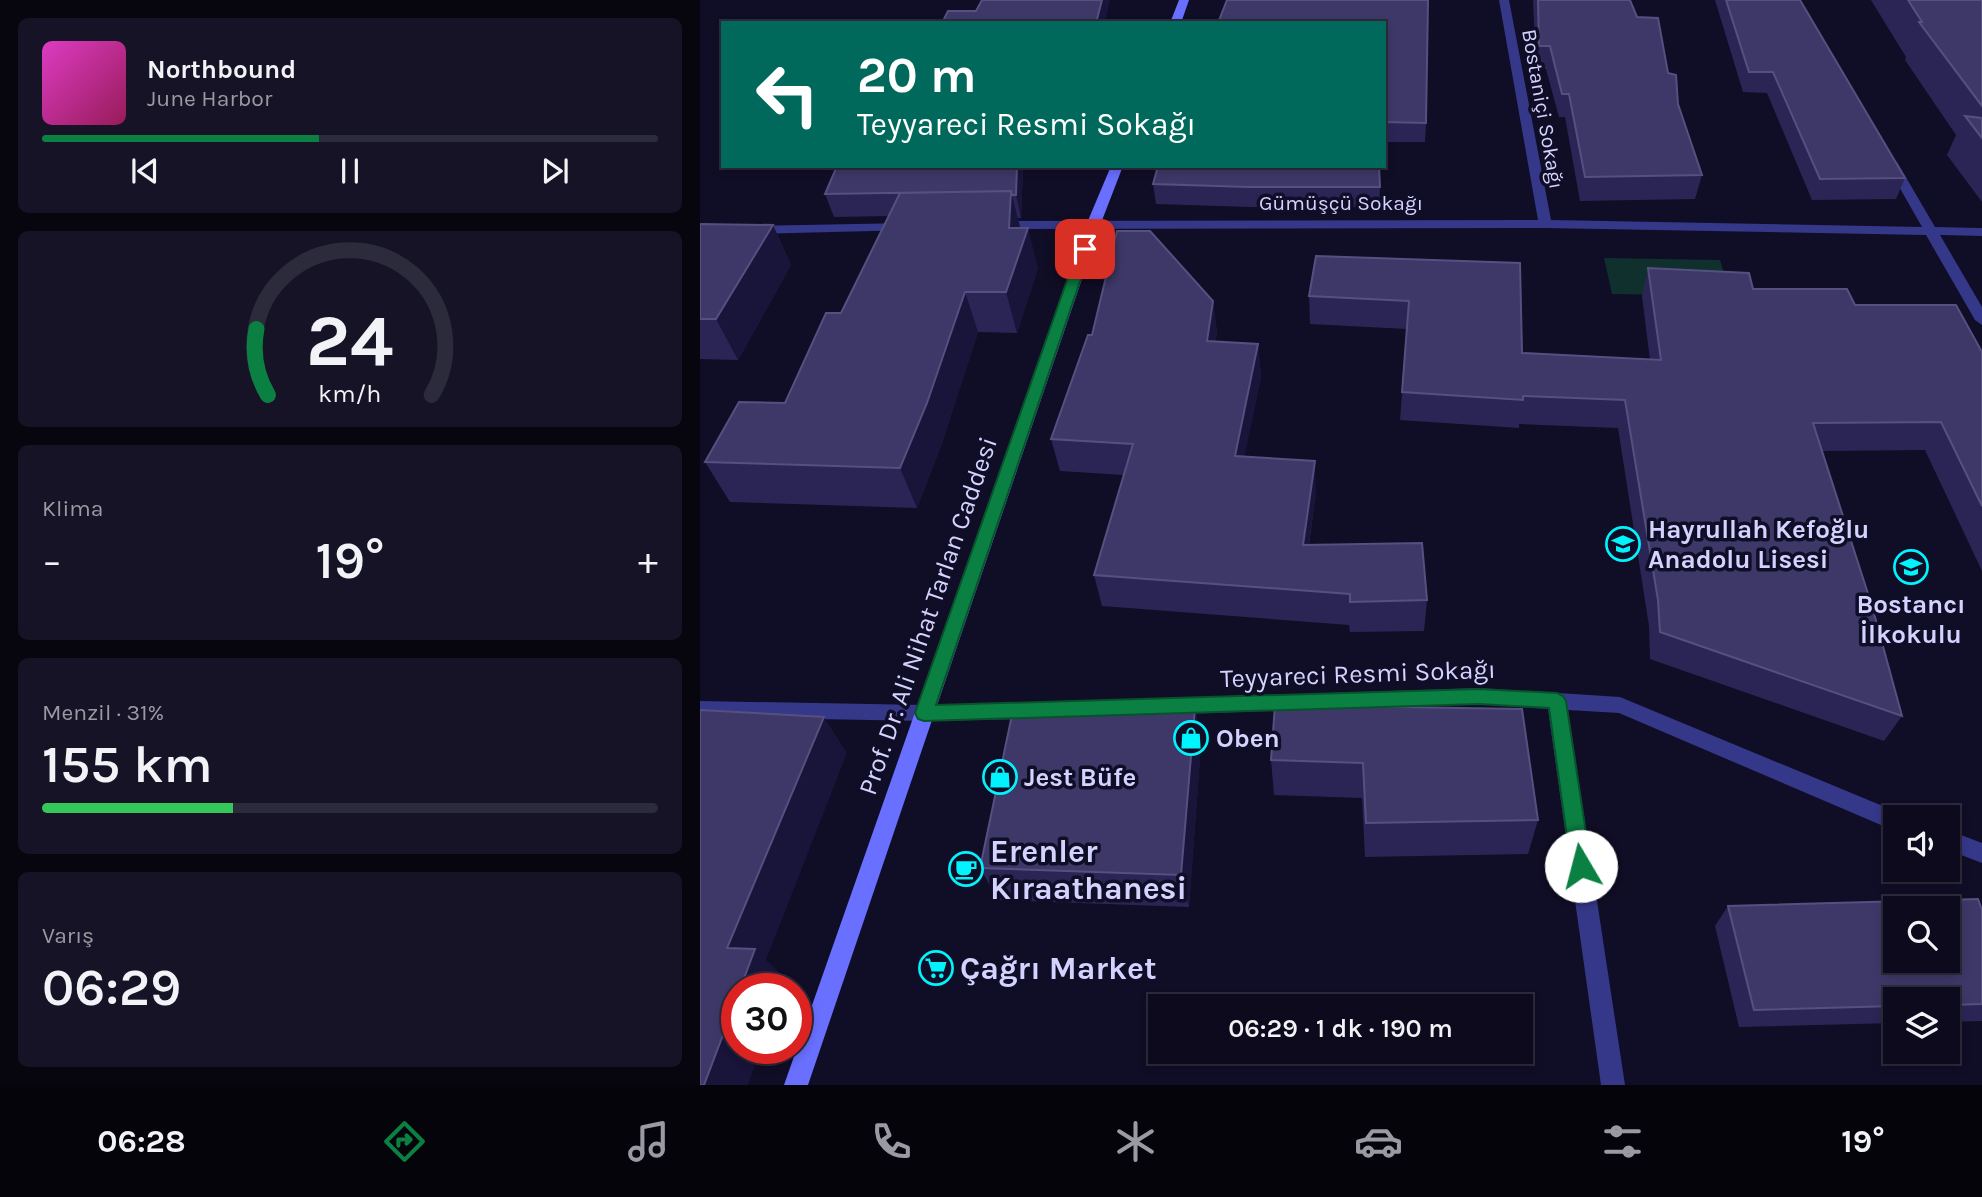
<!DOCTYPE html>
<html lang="tr">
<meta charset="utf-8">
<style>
:root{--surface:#0c0a1c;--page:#151325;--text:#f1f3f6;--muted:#9a9aa3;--line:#2c2b3b;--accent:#0b8043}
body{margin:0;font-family:Karla,sans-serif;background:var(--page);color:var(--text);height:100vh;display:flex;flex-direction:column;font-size:26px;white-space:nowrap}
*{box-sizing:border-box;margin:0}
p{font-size:23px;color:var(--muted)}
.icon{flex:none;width:38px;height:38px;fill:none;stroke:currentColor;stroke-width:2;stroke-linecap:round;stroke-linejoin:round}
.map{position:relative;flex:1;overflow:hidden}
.side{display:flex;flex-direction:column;gap:18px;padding:18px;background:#07060f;width:700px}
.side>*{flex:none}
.banner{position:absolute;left:21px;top:21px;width:665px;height:147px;border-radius:0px;box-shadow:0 4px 10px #0003,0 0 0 2px var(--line);background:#00695c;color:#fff;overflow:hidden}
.controls{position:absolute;left:1183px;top:805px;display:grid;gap:14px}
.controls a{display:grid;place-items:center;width:77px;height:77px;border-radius:0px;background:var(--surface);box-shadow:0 4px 10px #0003,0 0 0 2px var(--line);font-size:35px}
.speed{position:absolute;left:21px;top:973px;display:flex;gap:14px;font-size:35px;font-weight:700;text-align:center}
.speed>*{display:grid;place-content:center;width:91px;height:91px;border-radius:50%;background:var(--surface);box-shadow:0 4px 10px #0003,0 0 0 2px var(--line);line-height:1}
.speed .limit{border:10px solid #d22;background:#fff;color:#111}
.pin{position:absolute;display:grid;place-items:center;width:60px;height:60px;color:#fff;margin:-30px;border-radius:14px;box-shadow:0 4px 10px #0006}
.me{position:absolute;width:77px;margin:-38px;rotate:352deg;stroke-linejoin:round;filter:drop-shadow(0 0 5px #0008)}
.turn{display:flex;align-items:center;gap:24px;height:147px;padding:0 21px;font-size:32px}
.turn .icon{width:91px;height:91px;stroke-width:2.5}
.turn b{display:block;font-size:49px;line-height:60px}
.big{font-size:52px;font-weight:600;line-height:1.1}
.side .tile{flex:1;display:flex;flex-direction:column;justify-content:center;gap:10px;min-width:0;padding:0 24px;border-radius:10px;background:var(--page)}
.side .dial{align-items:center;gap:0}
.dial svg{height:182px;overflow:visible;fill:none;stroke:var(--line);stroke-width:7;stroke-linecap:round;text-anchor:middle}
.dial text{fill:var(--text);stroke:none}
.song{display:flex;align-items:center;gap:21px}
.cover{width:84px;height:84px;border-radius:10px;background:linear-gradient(135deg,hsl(310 70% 55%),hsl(330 70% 35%))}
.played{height:7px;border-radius:4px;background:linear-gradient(90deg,var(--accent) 45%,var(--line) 45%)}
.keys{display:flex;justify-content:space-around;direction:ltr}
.heat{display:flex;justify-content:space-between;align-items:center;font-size:38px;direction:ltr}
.charge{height:10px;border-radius:5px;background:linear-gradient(90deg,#34c759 31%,var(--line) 0)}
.trip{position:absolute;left:448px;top:994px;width:385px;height:70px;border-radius:0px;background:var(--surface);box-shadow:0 4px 10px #0003,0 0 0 2px var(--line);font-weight:600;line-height:70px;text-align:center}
.tabs{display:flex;height:112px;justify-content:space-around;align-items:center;background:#05040b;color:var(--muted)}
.tabs .icon{width:49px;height:49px}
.tabs .on{color:var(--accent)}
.tabs b{font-size:32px;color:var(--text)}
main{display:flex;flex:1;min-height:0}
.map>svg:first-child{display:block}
.green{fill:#0f302d}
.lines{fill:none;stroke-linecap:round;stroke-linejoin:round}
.street{fill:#353788;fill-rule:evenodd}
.secondary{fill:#696fff;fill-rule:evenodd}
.wall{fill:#2b2555}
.shaded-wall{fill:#18143a}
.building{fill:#3d3867;stroke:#55507f;stroke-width:2;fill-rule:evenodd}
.route{fill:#0b8043;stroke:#07532c;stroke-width:2}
.labels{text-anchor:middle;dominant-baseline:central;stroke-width:7;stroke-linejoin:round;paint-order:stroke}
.far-street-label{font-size:21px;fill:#d4d2ff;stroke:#100d26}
.poi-label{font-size:26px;font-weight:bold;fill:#d4d2ff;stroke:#100d26;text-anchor:start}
.street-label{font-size:26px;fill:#d4d2ff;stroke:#100d26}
.near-poi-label{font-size:32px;font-weight:bold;fill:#d4d2ff;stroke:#100d26;text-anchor:start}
</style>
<main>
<section class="side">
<div class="tile">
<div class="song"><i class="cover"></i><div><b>Northbound</b><p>June Harbor</p></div></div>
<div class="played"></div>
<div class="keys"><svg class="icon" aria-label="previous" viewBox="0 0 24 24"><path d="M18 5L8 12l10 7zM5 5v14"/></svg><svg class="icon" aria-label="pause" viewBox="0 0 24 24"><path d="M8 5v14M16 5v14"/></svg><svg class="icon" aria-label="next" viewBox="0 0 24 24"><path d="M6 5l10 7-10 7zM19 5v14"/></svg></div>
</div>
<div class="tile dial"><svg viewBox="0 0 100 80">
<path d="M14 69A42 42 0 1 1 86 69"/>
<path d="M14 69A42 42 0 0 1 9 40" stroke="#0b8043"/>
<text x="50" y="56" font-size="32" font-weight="700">24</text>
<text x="50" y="72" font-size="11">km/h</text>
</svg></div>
<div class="tile"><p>Klima</p>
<div class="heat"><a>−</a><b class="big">19°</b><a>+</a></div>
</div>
<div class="tile"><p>Menzil · 31%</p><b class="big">155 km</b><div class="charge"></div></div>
<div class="tile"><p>Varış</p><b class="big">06:29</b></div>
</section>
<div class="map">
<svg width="1282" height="1085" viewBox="0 0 1282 1085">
<rect width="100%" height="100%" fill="#100d26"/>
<path class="green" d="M904,258L1020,260L1031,296L912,294Z"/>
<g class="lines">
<path class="street" d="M799,0H809L851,220L1222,227L1185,162L1191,158L1197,162L1235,227L1282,228V236L1240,235L1282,307V325L1275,320L1226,235L845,228L295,229L288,225L295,221L838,220Z
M208,223L213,224V230L54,234L47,230L54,226Z
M779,688L920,697L1202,814L1204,817H1195V831L919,713L868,710L925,1085H901L848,709L779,704L367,718L360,716L357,710L360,704L367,702Z
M0,701L224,705L336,703L343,705L346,711L343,717L336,719L224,721L0,717Z
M1248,830L1282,843V863L1248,850Z"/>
<path class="secondary" d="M479,0H489L481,23H470Z
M411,166H423L401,223L108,1085H84L387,223Z"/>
</g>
<path class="wall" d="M833,0H930L937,17L968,73L1002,175L995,199L880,201L865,117H859L846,69H836Z
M1015,0H1100L1205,178L1196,199L1112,200L1067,93L1043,92Z
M1171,0H1282V202L1247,155L1256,135L1205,60L1206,57Z
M684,23L726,123L725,142H684Z
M137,166H323L321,218H318L320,228L338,268L317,333L278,332L242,443L217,508L30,502L5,462L85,403L141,313L189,216L134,217L125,194Z
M453,184L680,187L679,207H551L456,204Z
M0,224L73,225L91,265L38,360L0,359Z
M616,256L822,353L950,360L942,296L948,268L1053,289L1155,305L1282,352V571L1225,450L1122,451L1202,716L1184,741L950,659L949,626L918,428L819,424V428L700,420L707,329L610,324L609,296Z
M513,301L517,333L515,342L558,344L561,377L544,457L616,493L609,545L727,600L724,631L650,632L649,625L402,606L394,575L424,475L360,471L351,439L392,335Z
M575,705L838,820L828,854L665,857L662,798L574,795L571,760Z
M495,708L501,744L489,907L298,900L280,868Z
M1028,906L1282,910V1021L1248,1022V999H1195V1023L1039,1027L1015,926Z"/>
<path class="shaded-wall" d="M402,0H410L405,23H396Z
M317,166H323L321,218L316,195Z
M311,191L321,231L328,228L338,268L317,333L306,292Z
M73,225L91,265L38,360L16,319Z
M265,292L278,332L242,443L217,508L200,468Z
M513,301L517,333L510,374L507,341Z
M558,344L561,377L538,488L535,456Z
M615,461L616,493L604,576L603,545Z
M495,708L501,744L489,907L481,875Z
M124,717L147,753L66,960L85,978L81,989H40L27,948Z
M37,998V1048H61L48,1085H4Z"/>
<path class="building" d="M282,0H402L396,23H242L248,11H276Z
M527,0H728L726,123L684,122V23H518Z
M838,0H930L937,17L958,18L968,73L976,75L978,104L1002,175L885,177L869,94H862L850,46H839Z
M1026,0H1100L1205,178L1120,179L1073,72H1049Z
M1208,0H1282V106L1219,22H1222Z
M1265,116L1282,118V138Z
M137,166H317L316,195H312L311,191L125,194Z
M458,166H679L680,187H549L453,184Z
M311,191L309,228H328L306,292H265L227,403L200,468L5,462L39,402L85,403L126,313H141L200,193Z
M0,224L73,225L16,319H0Z
M417,231H450L513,301L507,341L558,344L535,456L615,461L603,545L722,543L727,600L650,602V594L394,575L433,444L351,439L388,335H392Z
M616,256L820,263L822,353L961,360L948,268L1049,273L1053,289H1147L1155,305H1256L1282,352V506L1241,422L1113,423L1172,606L1202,716L960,632L958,600L925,400L823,396V400L702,392L709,301L609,296Z
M575,705L822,709L838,820L666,823L663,763L571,760Z
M495,708L481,875L280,868L313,710Z
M0,710L124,717L27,948L55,949L40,989H37V998L4,1085H0Z
M1278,899L1282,910V1004L1248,1005V999H1195V1006L1054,1010L1028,906ZM1195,908H1248V961H1195Z"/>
<path class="route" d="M385,245L391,249L236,705L779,689L857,693L863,696L866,701L891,866L888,872L881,875L874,872L871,866L849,708L779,704L224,721L218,719L215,713L378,249Z"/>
<defs>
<g id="school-ring" transform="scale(1.75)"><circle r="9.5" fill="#100d26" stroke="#00f4fd" stroke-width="1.5"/><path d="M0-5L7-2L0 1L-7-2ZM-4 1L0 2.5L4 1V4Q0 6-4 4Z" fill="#00f4fd"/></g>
<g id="shop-ring" transform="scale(1.75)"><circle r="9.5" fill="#100d26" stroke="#00f4fd" stroke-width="1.5"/><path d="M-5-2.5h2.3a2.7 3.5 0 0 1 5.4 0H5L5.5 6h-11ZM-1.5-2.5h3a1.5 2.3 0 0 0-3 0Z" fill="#00f4fd"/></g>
<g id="cafe-ring" transform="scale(1.75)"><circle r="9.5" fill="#100d26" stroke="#00f4fd" stroke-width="1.5"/><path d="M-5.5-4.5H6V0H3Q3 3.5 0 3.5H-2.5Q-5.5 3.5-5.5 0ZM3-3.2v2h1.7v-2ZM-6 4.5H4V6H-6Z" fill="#00f4fd"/></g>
<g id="supermarket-ring" transform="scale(1.75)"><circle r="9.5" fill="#100d26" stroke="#00f4fd" stroke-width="1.5"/><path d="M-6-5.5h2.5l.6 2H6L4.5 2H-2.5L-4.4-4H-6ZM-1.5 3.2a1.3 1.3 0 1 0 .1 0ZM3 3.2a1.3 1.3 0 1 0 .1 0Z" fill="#00f4fd"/></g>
</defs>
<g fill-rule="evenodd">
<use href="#school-ring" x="923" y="544"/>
<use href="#school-ring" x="1211" y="567"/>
<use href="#shop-ring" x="491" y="738"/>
<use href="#shop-ring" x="300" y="777"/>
<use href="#cafe-ring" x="266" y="869"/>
<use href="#supermarket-ring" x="236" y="968"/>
</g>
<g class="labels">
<g class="far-street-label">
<text transform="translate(843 109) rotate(80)">Bostaniçi Sokağı</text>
<text x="641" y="203">Gümüşçü Sokağı</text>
</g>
<g class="poi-label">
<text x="948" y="529">Hayrullah Kefoğlu<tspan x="948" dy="30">Anadolu Lisesi</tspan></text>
<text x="1211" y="604" text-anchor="middle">Bostancı<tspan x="1211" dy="30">İlkokulu</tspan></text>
<text x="516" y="738">Oben</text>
<text x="324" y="777">Jest Büfe</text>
</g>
<g class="street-label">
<text transform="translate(228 616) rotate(-71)">Prof. Dr. Ali Nihat Tarlan Caddesi</text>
<text transform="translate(658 674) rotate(-2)">Teyyareci Resmi Sokağı</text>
</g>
<g class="near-poi-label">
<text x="290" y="851">Erenler<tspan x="290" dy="37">Kıraathanesi</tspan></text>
<text x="260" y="968">Çağrı Market</text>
</g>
</g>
</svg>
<div class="controls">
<a><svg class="icon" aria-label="sound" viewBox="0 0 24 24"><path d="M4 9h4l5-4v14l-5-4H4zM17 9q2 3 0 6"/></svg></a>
<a><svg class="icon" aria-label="search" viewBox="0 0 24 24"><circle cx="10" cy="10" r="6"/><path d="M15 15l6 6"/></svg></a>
<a><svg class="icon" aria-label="layers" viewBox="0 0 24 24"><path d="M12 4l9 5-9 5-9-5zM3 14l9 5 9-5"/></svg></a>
</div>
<div class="speed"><div class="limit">30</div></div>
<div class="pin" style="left:385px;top:249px;background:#d93025"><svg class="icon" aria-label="arrive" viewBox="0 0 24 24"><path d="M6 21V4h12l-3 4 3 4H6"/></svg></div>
<svg class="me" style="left:881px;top:866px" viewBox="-20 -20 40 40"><circle r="19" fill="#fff"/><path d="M0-13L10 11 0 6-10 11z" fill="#0b8043"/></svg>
<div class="trip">06:29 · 1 dk · 190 m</div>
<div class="banner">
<div class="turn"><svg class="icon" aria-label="left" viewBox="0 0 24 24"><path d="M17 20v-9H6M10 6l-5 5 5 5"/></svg><div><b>20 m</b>Teyyareci Resmi Sokağı</div></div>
</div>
</div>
</main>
<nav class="tabs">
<b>06:28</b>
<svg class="icon on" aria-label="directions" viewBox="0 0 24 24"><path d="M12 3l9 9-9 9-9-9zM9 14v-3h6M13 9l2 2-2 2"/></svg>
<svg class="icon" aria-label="music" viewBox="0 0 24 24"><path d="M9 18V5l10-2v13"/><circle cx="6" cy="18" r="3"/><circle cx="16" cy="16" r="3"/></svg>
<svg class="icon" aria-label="phone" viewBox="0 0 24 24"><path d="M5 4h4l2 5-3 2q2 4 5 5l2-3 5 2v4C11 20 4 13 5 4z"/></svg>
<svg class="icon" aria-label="climate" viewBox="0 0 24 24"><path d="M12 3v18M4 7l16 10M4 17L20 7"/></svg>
<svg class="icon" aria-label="car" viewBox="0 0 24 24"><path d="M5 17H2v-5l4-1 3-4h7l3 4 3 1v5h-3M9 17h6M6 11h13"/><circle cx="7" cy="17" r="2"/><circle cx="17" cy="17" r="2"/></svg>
<svg class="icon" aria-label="filters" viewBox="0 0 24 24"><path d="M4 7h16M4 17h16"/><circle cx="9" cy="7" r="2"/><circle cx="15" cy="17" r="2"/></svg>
<b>19°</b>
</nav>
